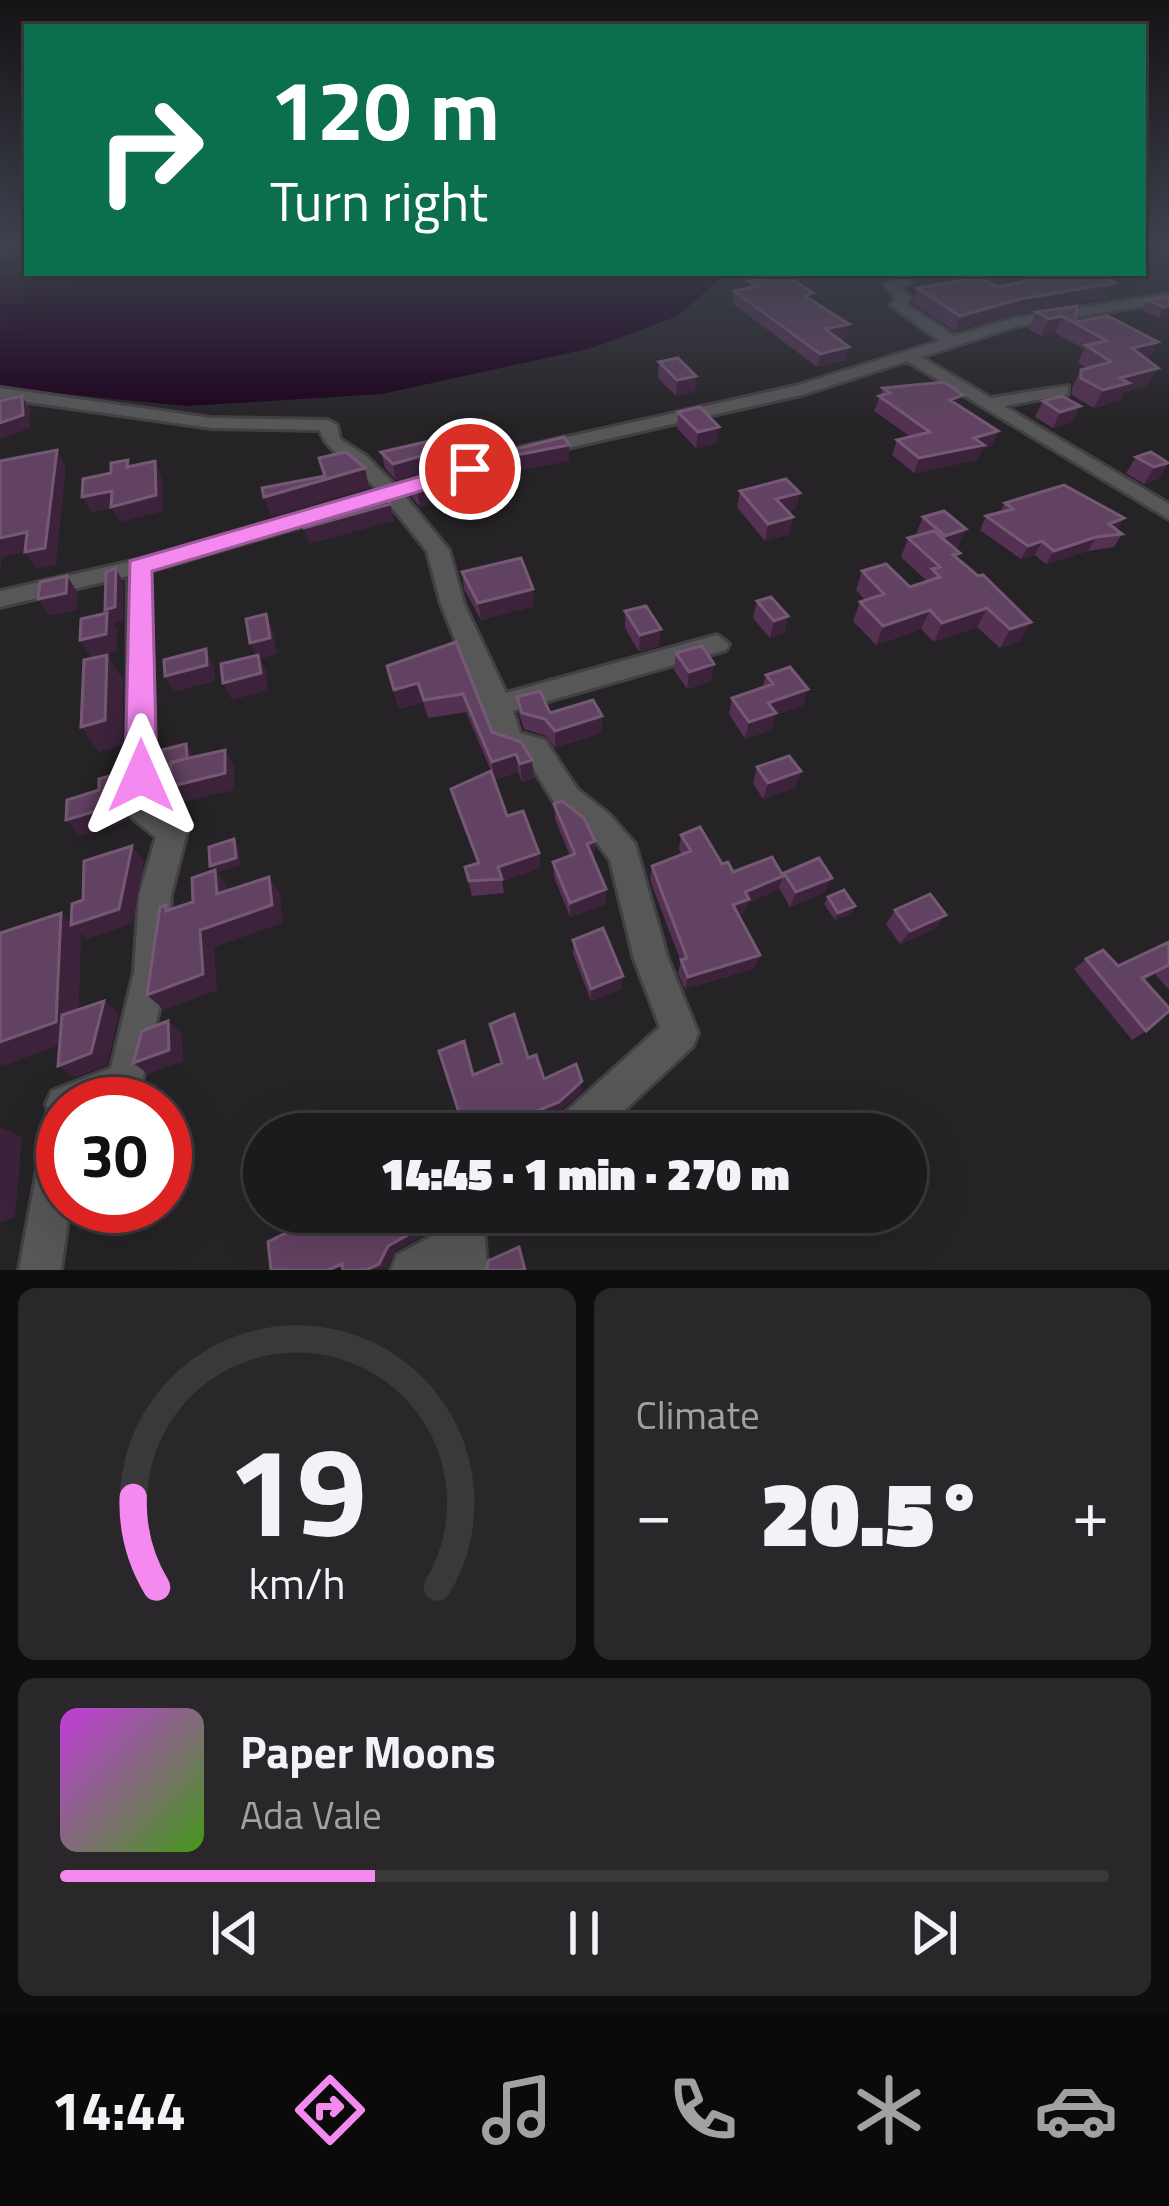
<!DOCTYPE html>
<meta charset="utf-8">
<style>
:root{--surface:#1c1a1c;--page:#292729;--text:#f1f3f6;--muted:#a0a1a3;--line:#3a383b;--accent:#f489f0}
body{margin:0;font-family:"Titillium Web",sans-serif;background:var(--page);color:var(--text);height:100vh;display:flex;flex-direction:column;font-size:45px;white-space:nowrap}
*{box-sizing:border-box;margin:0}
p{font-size:39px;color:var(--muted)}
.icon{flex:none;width:66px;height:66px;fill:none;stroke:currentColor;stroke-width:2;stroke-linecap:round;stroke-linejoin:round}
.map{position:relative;height:1270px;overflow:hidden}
.drawer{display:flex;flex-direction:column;gap:18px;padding:18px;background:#0f0e0f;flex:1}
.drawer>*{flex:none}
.top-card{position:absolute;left:24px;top:24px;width:1122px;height:252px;border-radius:0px;box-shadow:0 12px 48px #0002,0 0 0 3px var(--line);background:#0b6e4f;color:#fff;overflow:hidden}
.speed{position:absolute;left:36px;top:1077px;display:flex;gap:24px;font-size:60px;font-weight:700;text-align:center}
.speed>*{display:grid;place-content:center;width:156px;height:156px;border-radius:50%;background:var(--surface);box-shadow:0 12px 48px #0002,0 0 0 3px var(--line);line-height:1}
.speed .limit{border:18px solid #d22;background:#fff;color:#111}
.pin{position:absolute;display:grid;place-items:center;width:102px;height:102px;color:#fff;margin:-51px;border:6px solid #fff;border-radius:50%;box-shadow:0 3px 12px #0007}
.me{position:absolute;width:132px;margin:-66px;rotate:0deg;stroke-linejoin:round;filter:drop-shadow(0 0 9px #0008)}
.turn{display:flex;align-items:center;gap:42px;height:252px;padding:0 48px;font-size:54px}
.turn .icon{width:156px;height:156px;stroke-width:2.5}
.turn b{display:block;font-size:84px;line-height:102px}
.big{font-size:90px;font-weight:800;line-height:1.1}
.drawer .widget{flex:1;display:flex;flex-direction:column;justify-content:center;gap:18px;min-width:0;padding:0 42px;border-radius:18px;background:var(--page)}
.drawer .dial{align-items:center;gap:0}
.dial svg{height:312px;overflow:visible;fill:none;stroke:var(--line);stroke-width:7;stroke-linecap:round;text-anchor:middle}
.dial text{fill:var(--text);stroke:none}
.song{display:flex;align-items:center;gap:36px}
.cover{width:144px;height:144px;border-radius:18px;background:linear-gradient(135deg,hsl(290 70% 55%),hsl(100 70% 35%))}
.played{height:12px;border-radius:6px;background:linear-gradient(90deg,var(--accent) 30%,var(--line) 30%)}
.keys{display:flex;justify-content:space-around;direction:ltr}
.heat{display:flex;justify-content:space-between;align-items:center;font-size:66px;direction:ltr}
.drawer .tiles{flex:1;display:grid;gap:18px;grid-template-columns:1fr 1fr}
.widget:last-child{grid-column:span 2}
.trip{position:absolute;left:243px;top:1113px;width:684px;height:120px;border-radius:60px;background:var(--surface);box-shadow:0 12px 48px #0002,0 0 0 3px var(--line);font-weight:800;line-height:120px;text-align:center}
.tabs{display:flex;height:192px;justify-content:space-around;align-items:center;background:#0b0a0b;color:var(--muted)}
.tabs .icon{width:84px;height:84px}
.tabs .active{color:var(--accent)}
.tabs b{font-size:54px;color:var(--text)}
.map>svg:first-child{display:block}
.water{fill:#1c001c}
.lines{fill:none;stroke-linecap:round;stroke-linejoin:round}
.minor-casing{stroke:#434043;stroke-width:6}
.minor{fill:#585758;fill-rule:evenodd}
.wall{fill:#543053}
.shaded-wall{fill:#3c233b}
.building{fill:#624262;stroke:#755974;stroke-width:3}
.route{fill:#f489f0;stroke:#9f599c;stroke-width:3}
</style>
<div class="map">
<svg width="1169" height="1270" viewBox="0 0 1169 1270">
<rect width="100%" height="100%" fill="#262326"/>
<path class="water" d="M0,248H27V273H726L678,316L592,348L382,394L187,406L0,388Z"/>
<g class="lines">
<g class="minor-casing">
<path id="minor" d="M897,273H911L910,284L900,287L910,298L906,304L954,336L1015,318L1169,294V302L1017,326L921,357L991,398L1068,386V394L1004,406L1169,504V519L907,361L805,394L528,457L404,495L449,550L464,604L506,693L717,635L729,644L726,650L513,711L520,733L545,740L577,789L609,814L635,844L668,959L698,1033L693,1046L599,1134H552L557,1120L660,1027L634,959L610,860L589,832L557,807L526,757L499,749L441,604L427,551L387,501L150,571L156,803L183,823L187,832L171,895L168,972L139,1094L114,1104H63V1206H70L61,1270H19L48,1109L46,1104L52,1091L111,1068L134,972L139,895L156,837L132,818L127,809L128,576L0,607V591L168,553L378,490C362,473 324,449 320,430L211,428L0,398V388L211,418L328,420L337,425L340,439L366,456L395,485L523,447L795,386L940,341L891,305L896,298L884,285L898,279Z
M443,1212H483L487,1270H391L397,1255L443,1230Z"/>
</g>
<use href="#minor" class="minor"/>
</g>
<path class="wall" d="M755,273H842L802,286L811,300L846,337L838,339L846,360L817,367L732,303L734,291L748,288L749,281L761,278Z
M998,287L1108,297L1014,314L955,331L912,303L917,288Z
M1169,297V316L1159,318L1143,311L1148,300Z
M1077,306L1075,322L1149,359L1147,360L1148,385L1124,392L1120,400L1094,408L1072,395V388L1081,370L1087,369L1078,362L1084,349L1055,333L1041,336L1029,329L1036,312Z
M659,362L696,376L695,391L676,396L658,378Z
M883,388L958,406L992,446L982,449L977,460L914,473L892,455L897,440L911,437L874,411Z
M1043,401L1080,406L1072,422L1053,428L1035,417Z
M678,412L717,443L696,448L677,428Z
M442,428L490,436L491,452L396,480L385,468L381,452L443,438Z
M1136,457L1168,463L1158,479L1144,484L1126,473Z
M459,480L461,497L420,507L412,497L409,481Z
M740,491L796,509L788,511L790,534L765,541L737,507Z
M1005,503L1124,518L1117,530L1122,534L1114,547L1088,551L1046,564L1035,555L1021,559L980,530L986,516L1000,512Z
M923,517L959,546L953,548L960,553L957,558L1020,641L1000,648L977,627L934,642L921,629L876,645L853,621L860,602L865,600L856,590L862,571L910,587L927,581L901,557L908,538L918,535L916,534Z
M462,572L534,606L481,620L464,589Z
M757,601L788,616L784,633L770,638L753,618Z
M625,611L659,646L639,652L625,628Z
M456,642L492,732L521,742L534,778L522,782L518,772L494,780L507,816L539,853L540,868L502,881L504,893L472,896L465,867L477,863L455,805L451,789L491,771L466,712L428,718L423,702L399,709L387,666Z
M676,653L711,681L687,689L674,670Z
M766,675L803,706L775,715L771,730L745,739L729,714L732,698L762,688Z
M517,697L550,713L602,716L601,733L555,748L546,736L524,729L519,714Z
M757,767L801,771L795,788L763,799L753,783Z
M554,804L595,841L594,857H593L606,904L570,917L554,877L553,862L570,856L555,819Z
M681,835L733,872L783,875L784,873L825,892L790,907L779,888L748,903L744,913L739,915L755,968L685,989L678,973L681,962L650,880L652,866L682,855L679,849Z
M828,897L855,906L851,914L835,920L824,904Z
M895,910L935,929L900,944L886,924Z
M573,940L623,976L621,989L591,1001L573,954Z
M1169,942V990L1155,974L1144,980L1146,1031L1132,1040L1074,969L1086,959L1118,966Z"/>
<path class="shaded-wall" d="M806,273H842L788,290L790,278Z
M1115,283L1108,297L1014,314L955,331L960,316L1020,299Z
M1169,306V316L1159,318L1164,307Z
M1062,316L1055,333L1041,336L1049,319Z
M849,324L846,337L823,342L825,329Z
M1158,342L1149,359L1123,365L1132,348Z
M849,347L846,360L817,367L820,354Z
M1158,368L1148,385L1124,392L1120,400L1094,408L1103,390L1120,378Z
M696,376L695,391L676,396L677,380Z
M22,396L30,409V428L0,439V423Z
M1080,406L1072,422L1053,428L1060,412Z
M719,427L717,443L696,448L698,432Z
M998,431L992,446L982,449L977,460L914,473L919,458Z
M490,436L491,452L396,480L393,464Z
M569,445V461L508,473L506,457Z
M57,450L66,467L56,565L36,569L25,552L3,557L0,570V538Z
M155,461L162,477L163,511L120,522L112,508L91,513L82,497Z
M1168,463L1158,479L1144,484L1154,467Z
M365,468L369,488L271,517L264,497Z
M459,480L461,497L420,507L417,491Z
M800,493L796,509L772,515L776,499Z
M390,504L394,521L309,544L304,528Z
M793,517L790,534L765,541L768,524Z
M1124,518L1116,531L1109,524Z
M966,529L959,546L938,553L945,536Z
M1096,537L1088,551L1046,564L1054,551Z
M1042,541L1035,555L1021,559L1028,546Z
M116,568L123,582V621L113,624L105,610Z
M67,576L78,593L77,610L49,616L38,599Z
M533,589L534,606L481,620L478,603Z
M987,608L977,627L934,642L942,623Z
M930,610L921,629L876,645L883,626Z
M107,613L117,630V651L91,657L80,640Z
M266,614L273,631L277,654L260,659L266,671L268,690L232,700L223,683L258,660L250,643Z
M788,616L784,633L770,638L774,621Z
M1031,622L1020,641L1000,648L1010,629Z
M661,629L659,646L639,652L640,635Z
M206,649L214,666L215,681L174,692L165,676Z
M107,655L123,680V745L99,752L81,727Z
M714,664L711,681L687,689L689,672Z
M418,683L423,702L399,709L394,690Z
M808,689L803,706L775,715L771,730L745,739L749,722L768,703Z
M602,716L601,733L555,748V731Z
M186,744L191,752L192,767L168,774L163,766Z
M225,750L234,766V790L180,803L169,787Z
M516,754L518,772L494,780L492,762Z
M532,760L534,778L522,782L520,764Z
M801,771L795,788L763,799L768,783Z
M110,776L123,792L128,821L80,836L66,820L116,805Z
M234,839L239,847L240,865L218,873L228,888L230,911L217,894L216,874L210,866Z
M595,841L594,857L587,859V844Z
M132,846L144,862L133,923L87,939L81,933L78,1038L2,1066L0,1065V1042L61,913L72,924Z
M539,853L540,868L502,881L498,867Z
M783,876L778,890L748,903L744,913L729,919L733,905L745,892Z
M269,877L280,894L283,923L214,947L217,990L164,1010L147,995L200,930Z
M832,878L825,892L790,907L796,892Z
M606,889V904L570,917V903Z
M855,906L851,914L835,920L838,913Z
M946,915L935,929L900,944L910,931Z
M760,955L755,968L685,989L688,977Z
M623,976L621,989L591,1001V989Z
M104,1001L119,1013L107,1065L76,1077L58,1066Z
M168,1021L182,1033L183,1061L148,1074L133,1063Z
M582,1081V1091L560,1111L522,1127L520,1118Z
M0,1127L22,1137L15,1217L0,1223Z
M332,1212L341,1216L343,1233L335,1227Z
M434,1212H440L439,1227L395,1251L387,1268L366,1270L388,1246Z"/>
<path class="building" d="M773,273H806L790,278L813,293L805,296L849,324L825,329L849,347L820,354L734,291L758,286L749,281L776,275Z
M1062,273H1096L1115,283L1020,299L960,316L917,288L979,277L998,287Z
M1169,297V306L1164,307L1148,300Z
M1077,306L1075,322L1108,316L1158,342L1132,348L1158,368L1120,378L1129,383L1103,390L1081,378V370L1111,362L1086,345L1107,341L1062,316L1049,319L1036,312Z
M678,358L696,376L677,380L659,362Z
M944,382L963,395L950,400L998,431L974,438L984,445L919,458L897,440L930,432L879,396L890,393L883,388Z
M22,396L23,415L0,423V401Z
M1062,396L1080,406L1060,412L1043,401Z
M700,407L719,427L698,432L678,412Z
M481,420L490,436L393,464L381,452L447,437L442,428Z
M564,437L569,445L506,457L504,452Z
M57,450L45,548L25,552L27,532L0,538V461Z
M346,452L365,468L264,497L262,488L325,476L319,458Z
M1151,452L1168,463L1154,467L1136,457Z
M128,460L127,467L155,461L156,495L111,507L112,491L82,497L83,479L111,473V463Z
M451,468L459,480L417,491L409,481Z
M786,479L800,493L776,499L793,517L768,524L740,491Z
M1064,485L1124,518L1109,524L1122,534L1096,537L1054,551L1042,541L1028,546L986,516L1013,509L1005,503Z
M382,490L390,504L304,528L300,513Z
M944,511L966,529L945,536L923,517Z
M934,531L960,553L953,555L978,576L983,575L1031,622L1010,629L987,608L942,623L930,610L883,626L860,602L884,594L862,571L886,564L910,587L940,577L932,569L940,567L908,538Z
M521,558L533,589L478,603L462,572Z
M116,568L115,607L105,610L106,572Z
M67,576L66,593L38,599L40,582Z
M771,597L788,616L774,621L757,601Z
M646,606L661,629L640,635L625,611Z
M107,613L106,634L80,640L81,619Z
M266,614L270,638L250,643L246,619Z
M456,642L492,732L521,742L532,760L520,764L516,754L492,762L463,694L424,700L418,683L394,690L387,666Z
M702,646L714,664L689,672L676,653Z
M206,649L207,665L165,676L164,660Z
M107,655L105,720L81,727L84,660Z
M258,655L261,673L223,683L221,664Z
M790,667L808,689L768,703L776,713L749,722L732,698L773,684L766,675Z
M540,691L550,713L593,700L602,716L555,731L545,719L522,713L517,697Z
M186,744L187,758L163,766L162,750Z
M225,750V773L169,787L171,762Z
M789,756L801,771L768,783L757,767Z
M491,771L507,816L523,811L539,853L498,867L502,879L469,881L465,867L479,863L451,789Z
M110,776L116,805L66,820L67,800L99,790V779Z
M562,801L584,818L595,841L587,844L606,889L570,903L553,862L575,854L554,804Z
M700,827L722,864L728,862L733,872L772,857L783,876L745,892L749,899L733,905L760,955L688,977L681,960L687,958L652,866L691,851L681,835Z
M234,839L236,858L210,866L209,847Z
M132,846L119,909L71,925L72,904L83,900L84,861Z
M819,858L832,878L796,892L784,873Z
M215,870L217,894L269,877L272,905L200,930L203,974L147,995L160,907L166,905V911L193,902L192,878Z
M844,890L855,906L838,913L828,897Z
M930,894L946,915L910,931L895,910Z
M61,913L56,1022L0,1042V933Z
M603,928L623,976L591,989L573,940Z
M1169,942V965L1142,978L1169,1008V1011L1146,1031L1086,959L1103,950L1118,966Z
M104,1001L91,1053L58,1066L62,1015Z
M514,1014L528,1058L536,1055L544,1079L576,1064L582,1081L559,1102L520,1118L524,1130L515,1134H466L439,1051L464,1041L473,1075L502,1063L490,1024Z
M168,1021L169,1050L133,1063L142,1031Z
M328,1212H332L335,1227L367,1212H434L433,1221L388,1246L379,1264L366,1270H343L342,1264L328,1270H271L268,1242Z
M519,1247L525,1270H483L487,1269L488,1261Z"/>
<linearGradient id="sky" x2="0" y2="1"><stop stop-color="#151315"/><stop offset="0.58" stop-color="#414552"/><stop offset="1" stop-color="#414552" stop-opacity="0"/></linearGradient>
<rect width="1169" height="425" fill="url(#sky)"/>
<path class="route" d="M470,462L481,469L478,474L152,571L157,776L153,786H130L125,776L130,561Z"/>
</svg>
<div class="speed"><div class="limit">30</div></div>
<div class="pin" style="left:470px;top:469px;background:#d93025"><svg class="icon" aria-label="arrive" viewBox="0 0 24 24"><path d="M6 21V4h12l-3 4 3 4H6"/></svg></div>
<svg class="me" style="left:141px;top:776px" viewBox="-20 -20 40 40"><path d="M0-17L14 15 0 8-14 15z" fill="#f489f0" stroke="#fff" stroke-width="4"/></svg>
<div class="trip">14:45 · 1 min · 270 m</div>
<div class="top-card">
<div class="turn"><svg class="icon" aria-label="right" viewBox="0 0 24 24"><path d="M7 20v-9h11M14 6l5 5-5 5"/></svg><div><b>120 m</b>Turn right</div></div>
</div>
</div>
<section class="drawer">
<div class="tiles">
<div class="widget dial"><svg viewBox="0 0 100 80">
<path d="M14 69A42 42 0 1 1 86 69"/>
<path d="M14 69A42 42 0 0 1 8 46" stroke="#f489f0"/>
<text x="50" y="56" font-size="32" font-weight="700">19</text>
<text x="50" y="72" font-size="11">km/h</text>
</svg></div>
<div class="widget"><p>Climate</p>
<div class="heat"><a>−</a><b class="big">20.5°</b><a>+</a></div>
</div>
<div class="widget">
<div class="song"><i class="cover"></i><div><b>Paper Moons</b><p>Ada Vale</p></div></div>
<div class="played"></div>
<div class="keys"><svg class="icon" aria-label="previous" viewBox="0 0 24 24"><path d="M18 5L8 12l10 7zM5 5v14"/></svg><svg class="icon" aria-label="pause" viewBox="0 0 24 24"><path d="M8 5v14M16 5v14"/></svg><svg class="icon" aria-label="next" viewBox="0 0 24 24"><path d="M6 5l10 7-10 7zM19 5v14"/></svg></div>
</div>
</div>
</section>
<nav class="tabs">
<b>14:44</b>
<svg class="icon active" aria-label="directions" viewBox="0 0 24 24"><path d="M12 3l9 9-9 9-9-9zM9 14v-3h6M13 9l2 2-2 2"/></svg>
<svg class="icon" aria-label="music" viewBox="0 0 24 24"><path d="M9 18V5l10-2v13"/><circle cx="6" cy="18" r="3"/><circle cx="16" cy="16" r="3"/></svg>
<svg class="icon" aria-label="phone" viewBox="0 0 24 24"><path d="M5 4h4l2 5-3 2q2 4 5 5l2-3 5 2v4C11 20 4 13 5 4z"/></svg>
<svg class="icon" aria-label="climate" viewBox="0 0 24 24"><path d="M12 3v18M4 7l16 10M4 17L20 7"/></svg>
<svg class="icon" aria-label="car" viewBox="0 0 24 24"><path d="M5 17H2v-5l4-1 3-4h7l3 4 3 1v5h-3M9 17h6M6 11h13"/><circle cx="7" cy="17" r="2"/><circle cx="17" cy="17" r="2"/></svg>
</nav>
